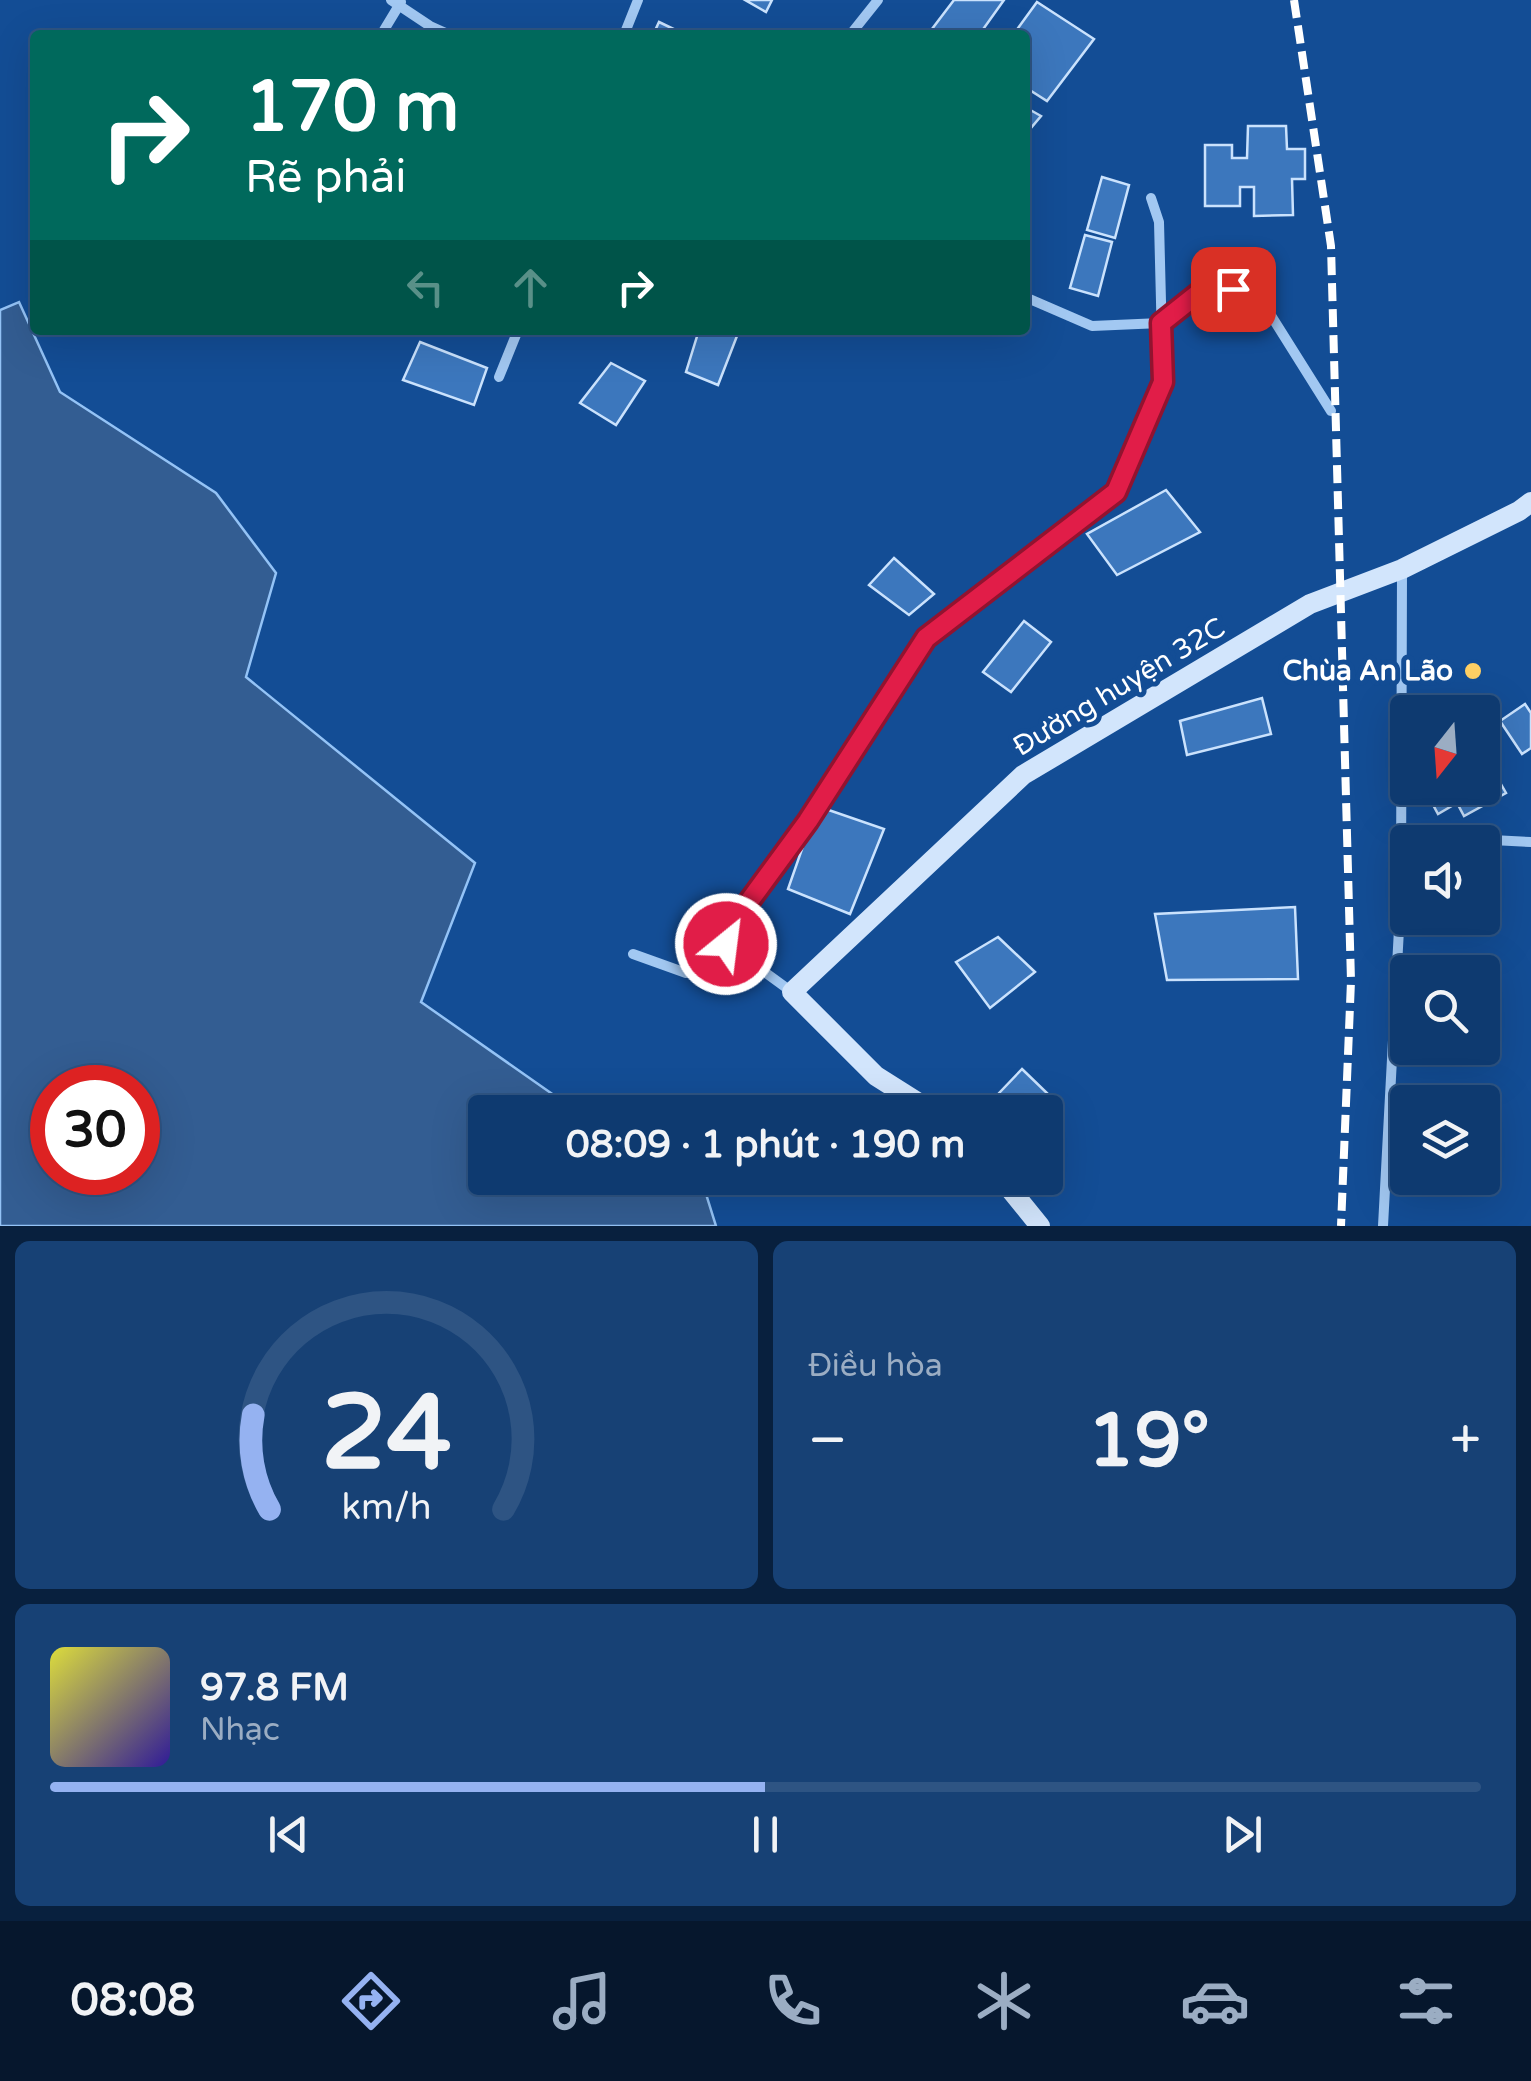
<!DOCTYPE html>
<html lang="vi">
<meta charset="utf-8">
<style>
:root{--surface:#0e3a70;--page:#174175;--text:#f1f3f6;--muted:#9badc3;--line:#2e5483;--accent:#95b2f1}
body{margin:0;font-family:"Varela Round",sans-serif;background:var(--page);color:var(--text);height:100vh;display:flex;flex-direction:column;font-size:38px;white-space:nowrap}
*{box-sizing:border-box;margin:0}
p{font-size:32px;color:var(--muted)}
.icon{flex:none;width:55px;height:55px;fill:none;stroke:currentColor;stroke-width:2;stroke-linecap:round;stroke-linejoin:round}
.map{position:relative;height:1226px;overflow:hidden}
.sheet{display:flex;flex-direction:column;gap:15px;padding:15px;background:#08203e;flex:1}
.sheet>*{flex:none}
.top-card{position:absolute;left:30px;top:30px;width:1000px;height:305px;border-radius:10px;box-shadow:0 10px 40px #0002,0 0 0 2px var(--line);background:#00695c;color:#fff;overflow:hidden}
.needle{width:65px;rotate:197deg}
.fabs{position:absolute;left:1390px;top:695px;display:grid;gap:20px}
.fabs a{display:grid;place-items:center;width:110px;height:110px;border-radius:10px;background:var(--surface);box-shadow:0 10px 40px #0002,0 0 0 2px var(--line);font-size:50px}
.speed{position:absolute;left:30px;top:1065px;display:flex;gap:20px;font-size:50px;font-weight:700;text-align:center}
.speed>*{display:grid;place-content:center;width:130px;height:130px;border-radius:50%;background:var(--surface);box-shadow:0 10px 40px #0002,0 0 0 2px var(--line);line-height:1}
.speed .limit{border:15px solid #d22;background:#fff;color:#111}
.pin{position:absolute;display:grid;place-items:center;width:85px;height:85px;color:#fff;margin:-42px;border-radius:20px;box-shadow:0 5px 15px #0006}
.me{position:absolute;width:110px;margin:-55px;rotate:29deg;stroke-linejoin:round;filter:drop-shadow(0 0 8px #0008)}
.turn{display:flex;align-items:center;gap:35px;height:210px;padding:0 50px;font-size:45px}
.turn .icon{width:130px;height:130px;stroke-width:2.5}
.turn b{display:block;font-size:70px;line-height:85px}
.lanes{display:flex;align-items:center;height:95px;padding:0 50px;background:#0003;justify-content:center;gap:50px;direction:ltr}
.lanes .off{opacity:.35}
.big{font-size:75px;font-weight:700;line-height:1.1}
.sheet .card{flex:1;display:flex;flex-direction:column;justify-content:center;gap:15px;min-width:0;padding:0 35px;border-radius:15px;background:var(--page)}
.sheet .dial{align-items:center;gap:0}
.dial svg{height:260px;overflow:visible;fill:none;stroke:var(--line);stroke-width:7;stroke-linecap:round;text-anchor:middle}
.dial text{fill:var(--text);stroke:none}
.song{display:flex;align-items:center;gap:30px}
.cover{width:120px;height:120px;border-radius:15px;background:linear-gradient(135deg,hsl(60 70% 55%),hsl(250 70% 35%))}
.played{height:10px;border-radius:5px;background:linear-gradient(90deg,var(--accent) 50%,var(--line) 50%)}
.keys{display:flex;justify-content:space-around;direction:ltr}
.heat{display:flex;justify-content:space-between;align-items:center;font-size:55px;direction:ltr}
.sheet .tiles{flex:1;display:grid;gap:15px;grid-template-columns:1fr 1fr}
.card:last-child{grid-column:span 2}
.trip{position:absolute;left:468px;top:1095px;width:595px;height:100px;border-radius:10px;background:var(--surface);box-shadow:0 10px 40px #0002,0 0 0 2px var(--line);font-weight:700;line-height:100px;text-align:center}
.dock{display:flex;height:160px;justify-content:space-around;align-items:center;background:#06172d;color:var(--muted)}
.dock .icon{width:70px;height:70px}
.dock .current{color:var(--accent)}
.dock b{font-size:45px;color:var(--text)}
.map>svg:first-child{display:block}
.water{fill:#335d92;stroke:#94c3f6;stroke-width:2.5;fill-rule:evenodd}
.building{fill:#3c77bd;stroke:#cae2fd;stroke-width:2.5}
.lines{fill:none;stroke-linecap:round;stroke-linejoin:round}
.street{stroke:#a2c8f2;stroke-width:10}
.secondary{stroke:#d2e5fc;stroke-width:20}
.rail{stroke:#fff;stroke-width:8;stroke-dasharray:18 8;stroke-linecap:butt}
.route-casing{stroke:#92132f;stroke-width:25}
.route{stroke:#e11d48;stroke-width:18}
.poi-dot{fill:#ffd064;stroke:#134d95;stroke-width:4}
.labels{text-anchor:middle;dominant-baseline:central;stroke-width:10;stroke-linejoin:round;paint-order:stroke}
.poi-label{font-size:28px;font-weight:bold;fill:#fff;stroke:#134d95;text-anchor:end}
.street-label{font-size:28px;fill:#fff;stroke:#134d95}
</style>
<div class="map">
<svg width="1531" height="1226" viewBox="0 0 1531 1226">
<rect width="100%" height="100%" fill="#134d95"/>
<path class="water" d="M19,302L60,392L216,493L276,573L246,677L475,863L421,1002L578,1112H485V1178H701L716,1226H0V310ZM52,1088H138V1172H52Z"/>
<path class="building" d="M745,0H772L766,12Z
M954,0H1004L979,35H941L932,29Z
M1037,2L1094,39L1047,101L1025,87V35H1013Z
M659,22L686,35H653Z
M1025,107L1041,116L1025,135Z
M1248,126H1286L1287,149H1305V179H1292L1293,215L1254,216V187H1240V206H1205V145H1232V158H1247Z
M1102,177L1129,185L1115,238L1087,230Z
M1085,235L1112,242L1098,296L1070,288Z
M699,330H721L737,336L718,385L686,372Z
M420,342L487,368L474,405L403,380Z
M611,363L645,381L616,425L580,403Z
M1166,490L1200,532L1117,575L1087,534Z
M894,558L934,594L909,615L869,585Z
M1024,621L1051,642L1011,692L983,672Z
M1262,698L1271,734L1187,755L1180,721Z
M1525,704L1531,713V748L1522,754L1500,721Z
M1482,751L1506,793L1464,816L1457,803L1438,814L1424,788H1482Z
M817,806L884,829L850,914L788,889Z
M1295,907L1298,979L1167,980L1155,914Z
M998,937L1035,972L990,1008L956,962Z
M1022,1069L1049,1095L1031,1112H981Z"/>
<g class="lines">
<path class="street" d="M391,0L430,26L450,35
M381,35L401,2
M624,35L638,0
M850,35L878,0
M1025,297L1092,326L1161,323L1200,292L1233,289L1265,306L1331,411
M499,377L518,330
M1401,842L1473,839L1531,842
M633,954L686,973L725,938
M792,992L726,944V933L807,821L925,639L1116,492L1163,382L1159,222L1151,198
M1383,1226L1401,892L1402,570"/>
<path class="secondary" d="M933,1112L876,1076L792,992L1023,775L1310,604L1402,569L1519,511L1531,502
M1001,1178L1040,1226"/>
<path class="rail" d="M1294,0L1331,246L1351,981L1341,1226"/>
</g>
<g class="lines">
<g class="route-casing">
<path id="route" d="M726,944V933L808,821L926,638L1116,492L1163,382L1161,323L1200,292L1233,289"/>
</g>
<use href="#route" class="route"/>
</g>
<circle class="poi-dot" cx="1473" cy="671" r="10"/>
<g class="labels">
<g class="poi-label">
<text x="1453" y="671">Chùa An Lão</text>
</g>
<g class="street-label">
<text transform="translate(1119 687) rotate(-31)">Đường huyện 32C</text>
</g>
</g>
</svg>
<div class="fabs">
<a><svg class="needle" viewBox="-14 -14 28 28"><path d="M0-13l5 13h-10z" fill="#e53935"/><path d="M0 13l5-13h-10z" fill="#9badc3"/></svg></a>
<a><svg class="icon" aria-label="sound" viewBox="0 0 24 24"><path d="M4 9h4l5-4v14l-5-4H4zM17 9q2 3 0 6"/></svg></a>
<a><svg class="icon" aria-label="search" viewBox="0 0 24 24"><circle cx="10" cy="10" r="6"/><path d="M15 15l6 6"/></svg></a>
<a><svg class="icon" aria-label="layers" viewBox="0 0 24 24"><path d="M12 4l9 5-9 5-9-5zM3 14l9 5 9-5"/></svg></a>
</div>
<div class="speed"><div class="limit">30</div></div>
<div class="pin" style="left:1233px;top:289px;background:#d93025"><svg class="icon" aria-label="arrive" viewBox="0 0 24 24"><path d="M6 21V4h12l-3 4 3 4H6"/></svg></div>
<svg class="me" style="left:726px;top:944px" viewBox="-20 -20 40 40"><circle r="17" fill="#e11d48" stroke="#fff" stroke-width="3"/><path d="M0-11L8 9 0 5-8 9z" fill="#fff"/></svg>
<div class="trip">08:09 · 1 phút · 190 m</div>
<div class="top-card">
<div class="turn"><svg class="icon" aria-label="right" viewBox="0 0 24 24"><path d="M7 20v-9h11M14 6l5 5-5 5"/></svg><div><b>170 m</b>Rẽ phải</div></div>
<div class="lanes"><svg class="icon off" aria-label="left" viewBox="0 0 24 24"><path d="M17 20v-9H6M10 6l-5 5 5 5"/></svg><svg class="icon off" aria-label="ahead" viewBox="0 0 24 24"><path d="M12 20V5M6 11l6-6 6 6"/></svg><svg class="icon" aria-label="right" viewBox="0 0 24 24"><path d="M7 20v-9h11M14 6l5 5-5 5"/></svg></div>
</div>
</div>
<section class="sheet">
<div class="tiles">
<div class="card dial"><svg viewBox="0 0 100 80">
<path d="M14 69A42 42 0 1 1 86 69"/>
<path d="M14 69A42 42 0 0 1 9 40" stroke="#95b2f1"/>
<text x="50" y="56" font-size="32" font-weight="700">24</text>
<text x="50" y="72" font-size="11">km/h</text>
</svg></div>
<div class="card"><p>Điều hòa</p>
<div class="heat"><a>−</a><b class="big">19°</b><a>+</a></div>
</div>
<div class="card">
<div class="song"><i class="cover"></i><div><b>97.8 FM</b><p>Nhạc</p></div></div>
<div class="played"></div>
<div class="keys"><svg class="icon" aria-label="previous" viewBox="0 0 24 24"><path d="M18 5L8 12l10 7zM5 5v14"/></svg><svg class="icon" aria-label="pause" viewBox="0 0 24 24"><path d="M8 5v14M16 5v14"/></svg><svg class="icon" aria-label="next" viewBox="0 0 24 24"><path d="M6 5l10 7-10 7zM19 5v14"/></svg></div>
</div>
</div>
</section>
<nav class="dock">
<b>08:08</b>
<svg class="icon current" aria-label="directions" viewBox="0 0 24 24"><path d="M12 3l9 9-9 9-9-9zM9 14v-3h6M13 9l2 2-2 2"/></svg>
<svg class="icon" aria-label="music" viewBox="0 0 24 24"><path d="M9 18V5l10-2v13"/><circle cx="6" cy="18" r="3"/><circle cx="16" cy="16" r="3"/></svg>
<svg class="icon" aria-label="phone" viewBox="0 0 24 24"><path d="M5 4h4l2 5-3 2q2 4 5 5l2-3 5 2v4C11 20 4 13 5 4z"/></svg>
<svg class="icon" aria-label="climate" viewBox="0 0 24 24"><path d="M12 3v18M4 7l16 10M4 17L20 7"/></svg>
<svg class="icon" aria-label="car" viewBox="0 0 24 24"><path d="M5 17H2v-5l4-1 3-4h7l3 4 3 1v5h-3M9 17h6M6 11h13"/><circle cx="7" cy="17" r="2"/><circle cx="17" cy="17" r="2"/></svg>
<svg class="icon" aria-label="filters" viewBox="0 0 24 24"><path d="M4 7h16M4 17h16"/><circle cx="9" cy="7" r="2"/><circle cx="15" cy="17" r="2"/></svg>
</nav>
